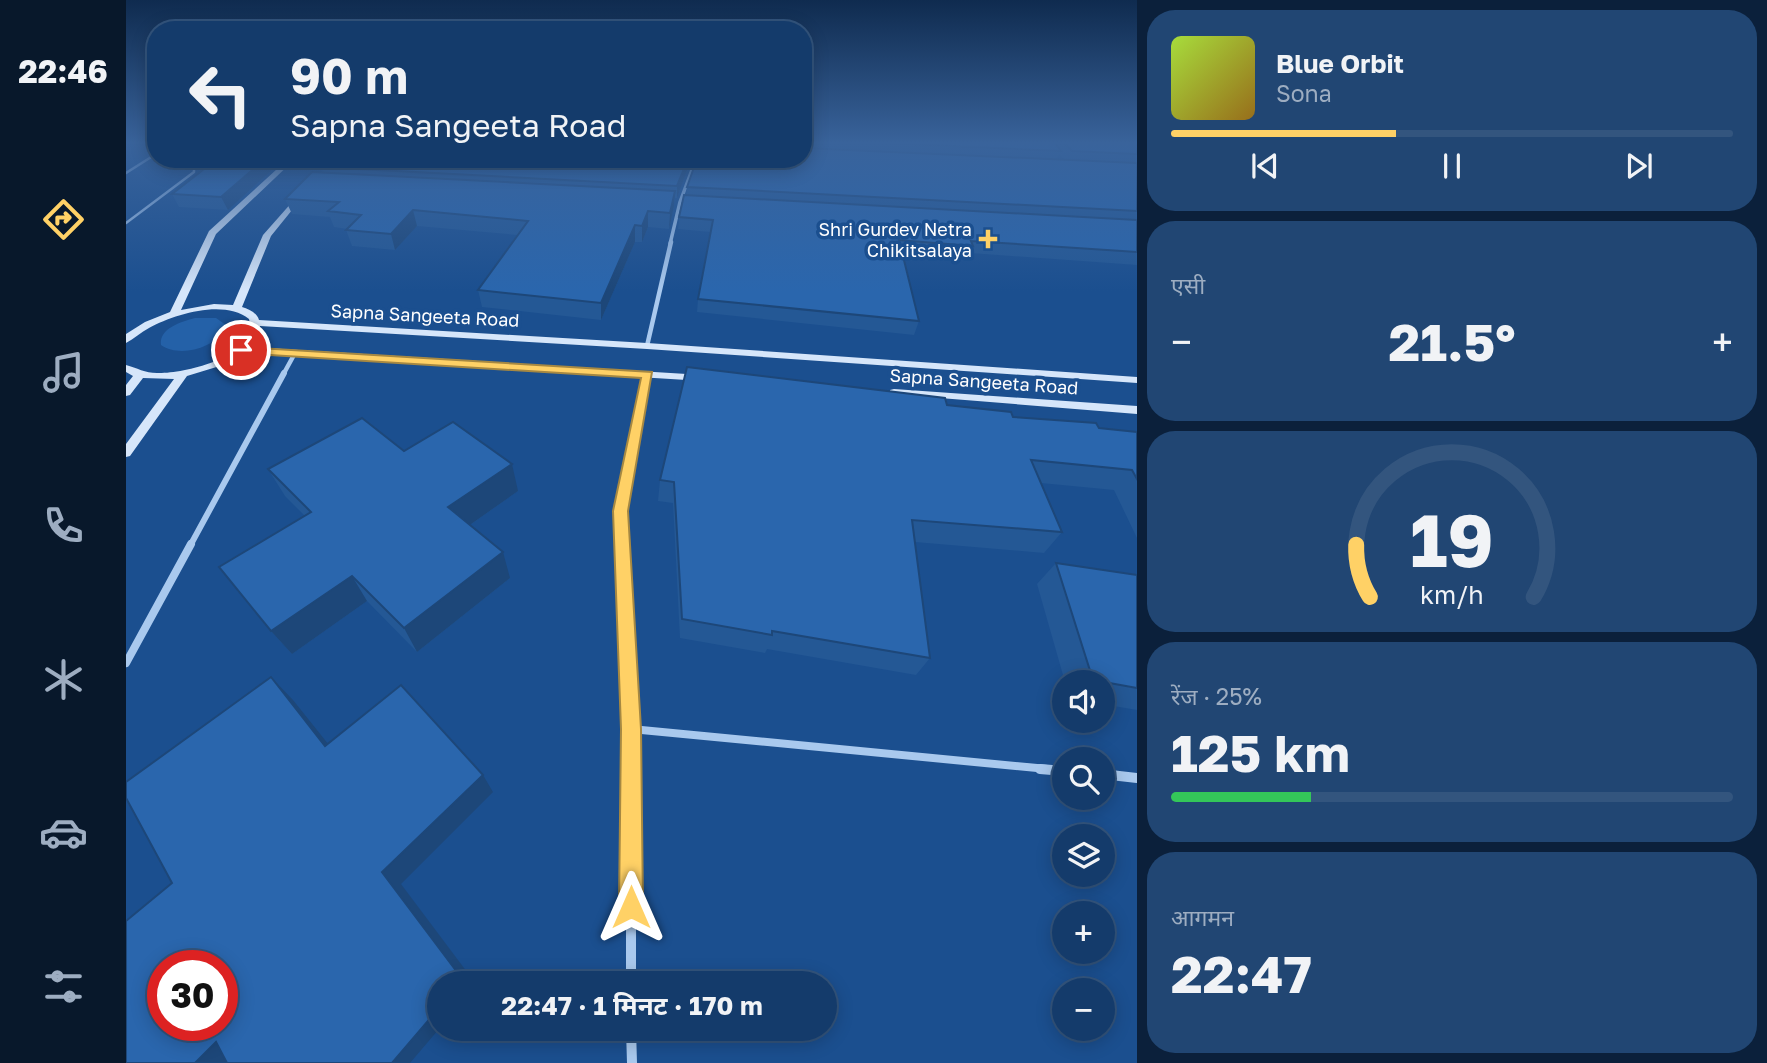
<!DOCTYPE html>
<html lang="hi">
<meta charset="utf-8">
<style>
:root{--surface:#143b6b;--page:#214673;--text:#f1f3f6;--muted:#9dadc1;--line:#33557e;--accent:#ffd166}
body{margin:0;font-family:"Golos Text","Noto Sans Devanagari",sans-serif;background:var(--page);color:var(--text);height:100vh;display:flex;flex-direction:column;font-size:26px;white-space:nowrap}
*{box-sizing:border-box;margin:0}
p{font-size:23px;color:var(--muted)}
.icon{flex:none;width:38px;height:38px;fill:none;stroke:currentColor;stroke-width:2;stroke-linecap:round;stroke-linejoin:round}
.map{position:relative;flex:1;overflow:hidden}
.side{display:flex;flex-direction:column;gap:10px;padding:10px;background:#0b203b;width:630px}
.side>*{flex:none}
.banner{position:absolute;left:21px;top:21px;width:665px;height:147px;border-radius:28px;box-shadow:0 4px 18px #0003,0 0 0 2px var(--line);background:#143b6b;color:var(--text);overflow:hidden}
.buttons{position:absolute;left:926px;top:670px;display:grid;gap:14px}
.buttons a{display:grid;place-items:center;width:63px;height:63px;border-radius:50%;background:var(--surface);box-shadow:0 4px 18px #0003,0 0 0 2px var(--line);font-size:35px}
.speed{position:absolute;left:21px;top:950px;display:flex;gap:14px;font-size:35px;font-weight:700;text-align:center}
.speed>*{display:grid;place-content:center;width:91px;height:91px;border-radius:50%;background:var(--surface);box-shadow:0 4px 18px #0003,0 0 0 2px var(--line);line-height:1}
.speed .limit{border:10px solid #d22;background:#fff;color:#111}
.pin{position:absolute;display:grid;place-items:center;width:60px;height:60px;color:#fff;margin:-30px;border:4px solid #fff;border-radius:50%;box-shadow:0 2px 7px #0007}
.me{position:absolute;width:77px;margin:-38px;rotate:0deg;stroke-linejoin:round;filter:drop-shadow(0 0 5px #0008)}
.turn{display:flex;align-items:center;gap:24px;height:147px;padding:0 28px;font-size:32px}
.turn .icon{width:91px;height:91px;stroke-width:2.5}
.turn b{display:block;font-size:49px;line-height:60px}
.big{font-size:52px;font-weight:700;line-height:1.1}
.side .tile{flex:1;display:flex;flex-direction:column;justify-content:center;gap:10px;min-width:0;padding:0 24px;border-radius:28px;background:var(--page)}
.side .dial{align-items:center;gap:0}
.dial svg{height:182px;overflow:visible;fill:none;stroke:var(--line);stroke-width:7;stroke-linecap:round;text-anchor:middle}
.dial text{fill:var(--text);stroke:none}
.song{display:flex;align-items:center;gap:21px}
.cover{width:84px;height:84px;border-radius:10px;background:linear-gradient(135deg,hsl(80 70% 55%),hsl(40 70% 35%))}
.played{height:7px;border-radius:4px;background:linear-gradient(90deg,var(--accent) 40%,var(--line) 40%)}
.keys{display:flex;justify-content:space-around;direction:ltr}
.heat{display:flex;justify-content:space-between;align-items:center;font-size:38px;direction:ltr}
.charge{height:10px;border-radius:5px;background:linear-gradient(90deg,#34c759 25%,var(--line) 0)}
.trip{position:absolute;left:301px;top:971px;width:410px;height:70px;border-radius:35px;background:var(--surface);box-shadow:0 4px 18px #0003,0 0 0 2px var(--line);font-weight:700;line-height:70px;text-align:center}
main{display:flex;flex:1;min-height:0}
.menu{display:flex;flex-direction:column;width:126px;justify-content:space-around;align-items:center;background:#08182b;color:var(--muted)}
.menu .icon{width:49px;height:49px}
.menu .current{color:var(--accent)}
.menu b{font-size:32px;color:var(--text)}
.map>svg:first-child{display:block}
.green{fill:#2461a8}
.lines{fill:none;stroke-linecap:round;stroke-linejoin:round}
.lane{stroke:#a9c9ee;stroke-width:2.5}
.street-far4{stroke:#a9c9ee;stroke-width:3.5}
.street-far3{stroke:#a9c9ee;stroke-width:4.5}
.street-far2{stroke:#a9c9ee;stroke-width:6}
.street-far1{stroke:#a9c9ee;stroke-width:8}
.street{stroke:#a9c9ee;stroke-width:10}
.secondary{fill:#d6e6fa;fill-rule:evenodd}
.wall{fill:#245895;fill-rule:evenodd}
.shaded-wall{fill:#1d4779}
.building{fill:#2a66ad;stroke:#1d4779;stroke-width:2;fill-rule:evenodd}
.route{fill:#ffd166;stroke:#a68842;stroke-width:2}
.poi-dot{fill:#ffd166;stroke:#1b4f8f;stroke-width:2.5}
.labels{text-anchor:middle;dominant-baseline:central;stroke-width:7;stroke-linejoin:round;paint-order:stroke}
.far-poi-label{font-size:18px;fill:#fff;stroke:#1b4f8f;text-anchor:end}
.far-street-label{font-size:18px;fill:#fff;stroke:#1b4f8f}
</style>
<main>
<nav class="menu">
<b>22:46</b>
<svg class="icon current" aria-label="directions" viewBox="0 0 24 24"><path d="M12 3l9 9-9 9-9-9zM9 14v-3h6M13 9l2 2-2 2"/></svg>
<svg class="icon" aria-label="music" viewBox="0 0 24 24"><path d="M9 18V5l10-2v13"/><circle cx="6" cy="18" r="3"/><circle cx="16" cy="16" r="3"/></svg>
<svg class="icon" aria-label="phone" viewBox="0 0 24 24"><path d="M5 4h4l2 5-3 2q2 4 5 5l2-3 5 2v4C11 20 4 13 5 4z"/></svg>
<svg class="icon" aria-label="climate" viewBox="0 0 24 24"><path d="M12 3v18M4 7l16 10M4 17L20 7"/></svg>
<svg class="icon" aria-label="car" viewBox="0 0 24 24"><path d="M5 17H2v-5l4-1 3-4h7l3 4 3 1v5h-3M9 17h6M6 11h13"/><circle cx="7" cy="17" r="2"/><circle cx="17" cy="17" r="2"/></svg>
<svg class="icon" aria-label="filters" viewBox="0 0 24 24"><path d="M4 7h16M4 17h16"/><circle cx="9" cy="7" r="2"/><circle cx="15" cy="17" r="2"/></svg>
</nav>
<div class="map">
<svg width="1011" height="1063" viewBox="0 0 1011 1063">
<rect width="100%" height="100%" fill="#1b4f8f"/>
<path class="green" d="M69,318H90L100,325L99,331C86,348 54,358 35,345C33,328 55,322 69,318Z"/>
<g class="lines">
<path class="lane" d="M0,173L30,154
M0,223L68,172V164L61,159"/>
<path class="street-far4" d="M544,244L554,202L570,159"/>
<path class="street-far3" d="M521,346L545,242
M157,375L169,353"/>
<path class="street-far2" d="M64,546L158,373
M497,546L495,511L522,375"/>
<path class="street-far1" d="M497,544L505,770
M0,663L65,544
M505,729L932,770"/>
<path class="street" d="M505,769V984
M914,769L938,771
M976,774L1011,778
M505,1029L506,1063"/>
<path class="secondary" d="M162,159H169L90,234L55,310L88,304L107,305L137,235L175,192L179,194L145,236L116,307C123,309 131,313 133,320L521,343L1011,377V383L521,349L134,326L129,342L124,347L577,375L582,378L577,381L118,353L97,365L61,376L4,456L0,457V444L48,379L17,378L4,395L0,396V385L7,376L0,372V365C11,368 19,373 31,373C55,374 121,359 125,329C125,329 123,319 123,319C98,299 49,314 23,328C15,332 8,339 0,343V334L19,322L44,312L83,231Z
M768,389L1011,406V414L764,394V390Z"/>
</g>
<path class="wall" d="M677,142H1011V265L844,253L842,259L776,253L793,321L788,335L571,312L572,299L584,232L552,229L553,217L560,195L561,187ZM933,154L939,160L931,159Z
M91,159H158L102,210L53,207L46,194Z
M565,159L551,198H549L548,206L543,229L522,227L516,242H509L475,320L356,307L352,290L391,235L291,226L269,250L226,246L220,230L221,229L208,227L204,217L166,214L159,199L197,172L195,167Z
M821,405L887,417L1011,432V538L988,490L915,483L936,532L918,553L789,542L804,658L790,675L641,649L639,653L554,638L547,503L532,501L534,480Z
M278,451L392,491L344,525L384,578L291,652L241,601L166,654L145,631L179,516L159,496L142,469Z
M930,563L1011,575V710L976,704V682H939L911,584Z"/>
<path class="shaded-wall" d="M139,159H158L102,210L95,197Z
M562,159H565L551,198V186Z
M549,191L548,206L543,229L544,213Z
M287,210L291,226L269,250L265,234Z
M522,211V227L516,242V226Z
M509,225V242L475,320V303Z
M386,464L392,491L331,534L322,507Z
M377,552L384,578L291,652L278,628Z
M226,576L241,601L166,654L145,631Z
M145,677L167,700L219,765L199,746Z
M357,775L367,792L275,884L350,984H334L256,872Z
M313,1008V1029L284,1063H266Z
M90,1042L104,1063H69Z"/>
<path class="building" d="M738,142H928L935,151Z
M938,142H1011V154L946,151Z
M677,147L678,148L1011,163V211L561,187L571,159H677Z
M91,159H139L95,197L46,194Z
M203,159H562L551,186L195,167Z
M186,172L549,191L544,213L522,211L516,226L509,225L475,303L352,290L402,221L287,210L265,234L220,230L235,215L202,211L213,202L159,199Z
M558,195L1011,220V252L845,241L847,246L773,240L793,321L572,299L587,220L553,217Z
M561,367L819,398L821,405L885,412L887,417L970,423L973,428L1011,432V479L1006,470L905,460L936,532L786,520L804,658L646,631V635L556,619L548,482L534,480Z
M236,418L278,451L327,422L386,464L322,507L377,552L278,628L226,576L145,631L93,567L185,512L142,469Z
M930,563L1011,575V688L967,680Z
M145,677L199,746L275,685L357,775L256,872L337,980L334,984H313V1008L266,1063H101L90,1042L69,1063H0V921L46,883L0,798V782ZM37,966H96V1026H37Z"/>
<linearGradient id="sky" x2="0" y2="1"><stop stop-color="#0f2b4f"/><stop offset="0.49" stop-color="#39639b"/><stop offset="1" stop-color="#39639b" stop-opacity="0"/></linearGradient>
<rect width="1011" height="291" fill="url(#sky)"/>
<path class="route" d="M115,347L526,372L502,511L515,729L517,907L514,916L505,919L497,916L493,907L495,729L487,511L515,378L111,353L109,350Z"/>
<path class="poi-dot" d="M858.5 228.5h7v7h7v7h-7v7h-7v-7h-7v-7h7z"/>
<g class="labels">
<g class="far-poi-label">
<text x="846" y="229">Shri Gurdev Netra<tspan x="846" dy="21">Chikitsalaya</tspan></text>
</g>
<g class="far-street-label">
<text transform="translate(299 315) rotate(3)">Sapna Sangeeta Road</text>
<text transform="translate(858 381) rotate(4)">Sapna Sangeeta Road</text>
</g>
</g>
</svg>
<div class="buttons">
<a><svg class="icon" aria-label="sound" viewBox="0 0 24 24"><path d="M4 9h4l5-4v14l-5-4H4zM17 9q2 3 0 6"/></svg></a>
<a><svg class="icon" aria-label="search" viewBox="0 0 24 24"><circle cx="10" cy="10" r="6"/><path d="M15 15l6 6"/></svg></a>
<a><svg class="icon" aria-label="layers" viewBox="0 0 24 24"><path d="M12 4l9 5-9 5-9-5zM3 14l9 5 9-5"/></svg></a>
<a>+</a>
<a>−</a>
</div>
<div class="speed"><div class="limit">30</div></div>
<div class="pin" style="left:115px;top:350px;background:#d93025"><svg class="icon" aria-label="arrive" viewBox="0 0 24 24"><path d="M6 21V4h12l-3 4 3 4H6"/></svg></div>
<svg class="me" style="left:505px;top:907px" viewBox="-20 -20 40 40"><path d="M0-17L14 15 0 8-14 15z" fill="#ffd166" stroke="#fff" stroke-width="4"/></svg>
<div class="trip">22:47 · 1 मिनट · 170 m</div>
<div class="banner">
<div class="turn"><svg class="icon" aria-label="left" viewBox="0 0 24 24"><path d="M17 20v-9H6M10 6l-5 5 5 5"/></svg><div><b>90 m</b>Sapna Sangeeta Road</div></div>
</div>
</div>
<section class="side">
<div class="tile">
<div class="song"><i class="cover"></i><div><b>Blue Orbit</b><p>Sona</p></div></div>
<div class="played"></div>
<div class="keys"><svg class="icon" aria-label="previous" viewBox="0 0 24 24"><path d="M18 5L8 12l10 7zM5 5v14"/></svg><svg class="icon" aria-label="pause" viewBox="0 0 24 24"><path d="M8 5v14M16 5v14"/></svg><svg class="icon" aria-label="next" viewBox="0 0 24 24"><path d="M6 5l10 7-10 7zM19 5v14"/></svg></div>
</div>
<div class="tile"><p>एसी</p>
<div class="heat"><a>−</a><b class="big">21.5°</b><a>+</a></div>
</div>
<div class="tile dial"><svg viewBox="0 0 100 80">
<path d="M14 69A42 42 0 1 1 86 69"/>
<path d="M14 69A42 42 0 0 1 8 46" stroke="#ffd166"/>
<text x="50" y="56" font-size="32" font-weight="700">19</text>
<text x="50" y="72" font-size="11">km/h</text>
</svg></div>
<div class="tile"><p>रेंज · 25%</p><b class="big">125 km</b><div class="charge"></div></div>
<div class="tile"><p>आगमन</p><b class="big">22:47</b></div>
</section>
</main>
